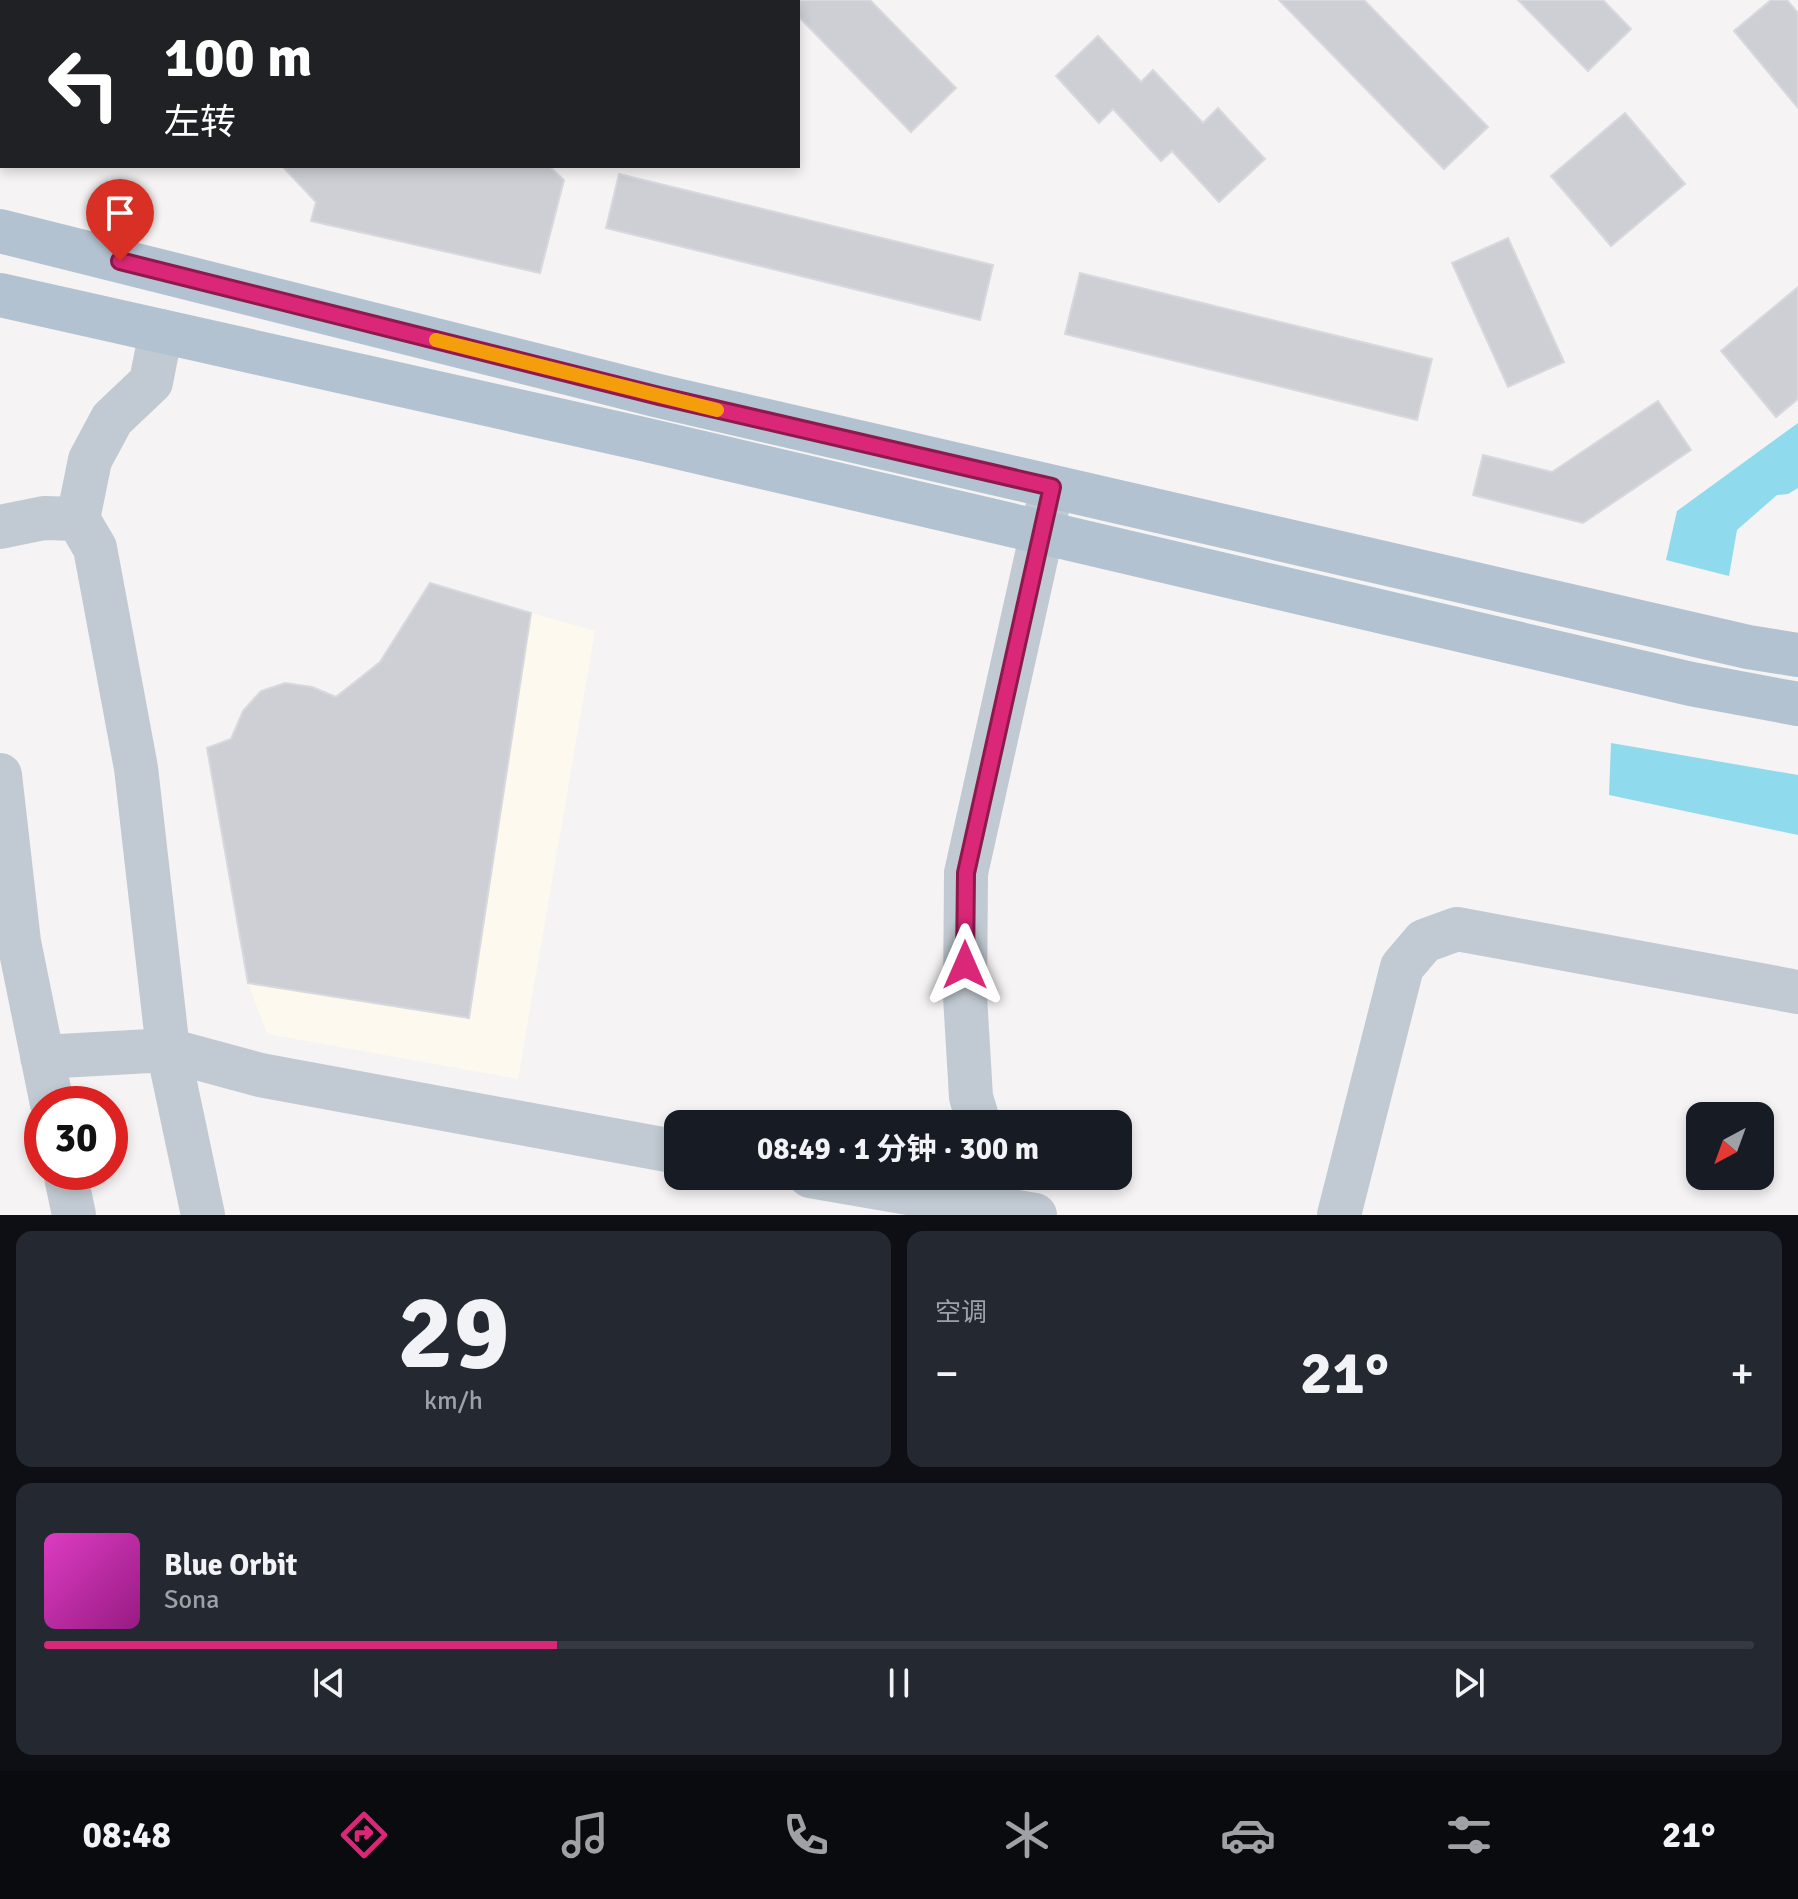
<!DOCTYPE html>
<html lang="zh">
<meta charset="utf-8">
<style>
:root{--surface:#171b24;--page:#242831;--text:#f1f3f6;--muted:#9ea1a6;--line:#363941;--accent:#db2777}
body{margin:0;font-family:Signika,"Noto Sans SC",sans-serif;background:var(--page);color:var(--text);height:100vh;display:flex;flex-direction:column;font-size:30px;white-space:nowrap}
*{box-sizing:border-box;margin:0}
p{font-size:26px;color:var(--muted)}
.icon{flex:none;width:44px;height:44px;fill:none;stroke:currentColor;stroke-width:2;stroke-linecap:round;stroke-linejoin:round}
.map{position:relative;height:1215px;overflow:hidden}
.drawer{display:flex;flex-direction:column;gap:16px;padding:16px;background:#0d0f14;flex:1}
.drawer>*{flex:none}
.guide{position:absolute;left:0px;top:0px;width:800px;height:168px;box-shadow:0 4px 12px #0003;background:#202124;color:#fff;overflow:hidden}
.needle{width:52px;rotate:221deg}
.fabs{position:absolute;left:1686px;top:1102px;display:grid;gap:16px}
.fabs a{display:grid;place-items:center;width:88px;height:88px;border-radius:16px;background:var(--surface);box-shadow:0 4px 12px #0003;font-size:40px}
.speed{position:absolute;left:24px;top:1086px;display:flex;gap:16px;font-size:40px;font-weight:700;text-align:center}
.speed>*{display:grid;place-content:center;width:104px;height:104px;border-radius:50%;background:var(--surface);box-shadow:0 4px 12px #0003;line-height:1}
.speed .limit{border:12px solid #d22;background:#fff;color:#111}
.pin{position:absolute;display:grid;place-items:center;width:68px;height:68px;color:#fff;margin:-82px -34px;border-radius:50% 50% 50% 0;rotate:-45deg;box-shadow:0 0 8px #0007}
.pin .icon{rotate:45deg}
.me{position:absolute;width:88px;margin:-44px;rotate:0deg;stroke-linejoin:round;filter:drop-shadow(0 0 6px #0008)}
.turn{display:flex;align-items:center;gap:28px;height:168px;padding:0 32px;font-size:36px}
.turn .icon{width:104px;height:104px;stroke-width:2.5}
.turn b{display:block;font-size:56px;line-height:68px}
.big{font-size:60px;font-weight:700;line-height:1.1}
.drawer .card{flex:1;display:flex;flex-direction:column;justify-content:center;gap:12px;min-width:0;padding:0 28px;border-radius:16px;background:var(--page)}
.drawer .dial{align-items:center;gap:0}
.dial b{font-size:104px;line-height:1}
.song{display:flex;align-items:center;gap:24px}
.cover{width:96px;height:96px;border-radius:12px;background:linear-gradient(135deg,hsl(310 70% 55%),hsl(310 70% 35%))}
.played{height:8px;border-radius:4px;background:linear-gradient(90deg,var(--accent) 30%,var(--line) 30%)}
.keys{display:flex;justify-content:space-around;direction:ltr}
.heat{display:flex;justify-content:space-between;align-items:center;font-size:44px;direction:ltr}
.drawer .tiles{flex:1;display:grid;gap:16px;grid-template-columns:1fr 1fr}
.card:last-child{grid-column:span 2}
.trip{position:absolute;left:664px;top:1110px;width:468px;height:80px;border-radius:16px;background:var(--surface);box-shadow:0 4px 12px #0003;font-weight:700;line-height:80px;text-align:center}
.tab-bar{display:flex;height:128px;justify-content:space-around;align-items:center;background:#090b0e;color:var(--muted)}
.tab-bar .icon{width:56px;height:56px}
.tab-bar .active{color:var(--accent)}
.tab-bar b{font-size:36px;color:var(--text)}
.map>svg:first-child{display:block}
.commercial{fill:#fdf9ef}
.water{fill:#90daee}
.building{fill:#cdcfd5;stroke:#d7d9de;stroke-width:2}
.lines{fill:none;stroke-linecap:round;stroke-linejoin:round}
.minor{stroke:#c1cad2;stroke-width:44}
.major{stroke:#b3c2d1;stroke-width:44}
.route-casing{stroke:#8e194d;stroke-width:20}
.route{stroke:#db2777;stroke-width:14}
.slow{stroke:#f59e0b;stroke-width:14}
</style>
<div class="map">
<svg width="1798" height="1215" viewBox="0 0 1798 1215">
<rect width="100%" height="100%" fill="#f5f3f3"/>
<path class="commercial" d="M430,584L595,631L518,1079L267,1034L248,983L207,748L231,739L243,711L261,691L285,683L312,687L336,697L380,662Z"/>
<path class="water" d="M1798,423V488L1788,494L1777,495L1737,530L1729,576L1666,560L1677,511Z
M1611,743L1798,775V835L1609,795Z"/>
<path class="building" d="M492,0H579L577,2Z
M782,0H870L956,88L911,132L798,16V2Z
M1279,0H1364L1488,127L1444,169Z
M1518,0H1603L1631,29L1588,71Z
M1771,0H1787L1798,13V108L1734,31Z
M1098,36L1141,82L1153,70L1203,123L1218,108L1265,159L1219,202L1172,151L1161,161L1113,109L1099,123L1056,76Z
M1625,113L1685,184L1611,246L1551,176Z
M282,166H549L564,180L540,273L311,221L316,202Z
M619,174L993,265L980,320L606,228Z
M1508,238L1564,362L1508,387L1452,263Z
M1080,273L1432,359L1417,420L1065,334Z
M1798,287V399L1776,417L1721,351Z
M1658,401L1691,450L1583,523L1473,495L1483,455L1552,472Z
M430,583L531,613L469,1018L248,983L207,748L231,739L243,711L261,691L285,683L312,687L336,697L380,662Z"/>
<g class="lines">
<path class="minor" d="M78,519L90,460L112,419L151,382L161,331
M0,527L44,518L78,519L95,548L136,768L168,1050L203,1215
M0,775L19,942L52,1104
M42,1057L168,1050L260,1075L678,1152
M979,1124L971,1097L965,996L966,873L1052,487
M65,1172L74,1215
M810,1176L1035,1215
M1339,1215L1402,967L1424,941L1457,929L1798,992"/>
<path class="major" d="M0,231L659,396L1748,647L1798,655
M0,295L647,440L1691,684L1798,704"/>
</g>
<g class="lines">
<g class="route-casing">
<path id="route" d="M120,261L659,396L1052,487L966,873L965,965"/>
</g>
<use href="#route" class="route"/>
<path class="slow" d="M436,340L717,410"/>
</g>
</svg>
<div class="fabs">
<a><svg class="needle" viewBox="-14 -14 28 28"><path d="M0-13l5 13h-10z" fill="#e53935"/><path d="M0 13l5-13h-10z" fill="#9ea1a6"/></svg></a>
</div>
<div class="speed"><div class="limit">30</div></div>
<div class="pin" style="left:120px;top:261px;background:#d93025"><svg class="icon" aria-label="arrive" viewBox="0 0 24 24"><path d="M6 21V4h12l-3 4 3 4H6"/></svg></div>
<svg class="me" style="left:965px;top:965px" viewBox="-20 -20 40 40"><path d="M0-17L14 15 0 8-14 15z" fill="#db2777" stroke="#fff" stroke-width="4"/></svg>
<div class="trip">08:49 · 1 分钟 · 300 m</div>
<div class="guide">
<div class="turn"><svg class="icon" aria-label="left" viewBox="0 0 24 24"><path d="M17 20v-9H6M10 6l-5 5 5 5"/></svg><div><b>100 m</b>左转</div></div>
</div>
</div>
<section class="drawer">
<div class="tiles">
<div class="card dial"><b>29</b><p>km/h</p></div>
<div class="card"><p>空调</p>
<div class="heat"><a>−</a><b class="big">21°</b><a>+</a></div>
</div>
<div class="card">
<div class="song"><i class="cover"></i><div><b>Blue Orbit</b><p>Sona</p></div></div>
<div class="played"></div>
<div class="keys"><svg class="icon" aria-label="previous" viewBox="0 0 24 24"><path d="M18 5L8 12l10 7zM5 5v14"/></svg><svg class="icon" aria-label="pause" viewBox="0 0 24 24"><path d="M8 5v14M16 5v14"/></svg><svg class="icon" aria-label="next" viewBox="0 0 24 24"><path d="M6 5l10 7-10 7zM19 5v14"/></svg></div>
</div>
</div>
</section>
<nav class="tab-bar">
<b>08:48</b>
<svg class="icon active" aria-label="directions" viewBox="0 0 24 24"><path d="M12 3l9 9-9 9-9-9zM9 14v-3h6M13 9l2 2-2 2"/></svg>
<svg class="icon" aria-label="music" viewBox="0 0 24 24"><path d="M9 18V5l10-2v13"/><circle cx="6" cy="18" r="3"/><circle cx="16" cy="16" r="3"/></svg>
<svg class="icon" aria-label="phone" viewBox="0 0 24 24"><path d="M5 4h4l2 5-3 2q2 4 5 5l2-3 5 2v4C11 20 4 13 5 4z"/></svg>
<svg class="icon" aria-label="climate" viewBox="0 0 24 24"><path d="M12 3v18M4 7l16 10M4 17L20 7"/></svg>
<svg class="icon" aria-label="car" viewBox="0 0 24 24"><path d="M5 17H2v-5l4-1 3-4h7l3 4 3 1v5h-3M9 17h6M6 11h13"/><circle cx="7" cy="17" r="2"/><circle cx="17" cy="17" r="2"/></svg>
<svg class="icon" aria-label="filters" viewBox="0 0 24 24"><path d="M4 7h16M4 17h16"/><circle cx="9" cy="7" r="2"/><circle cx="15" cy="17" r="2"/></svg>
<b>21°</b>
</nav>
